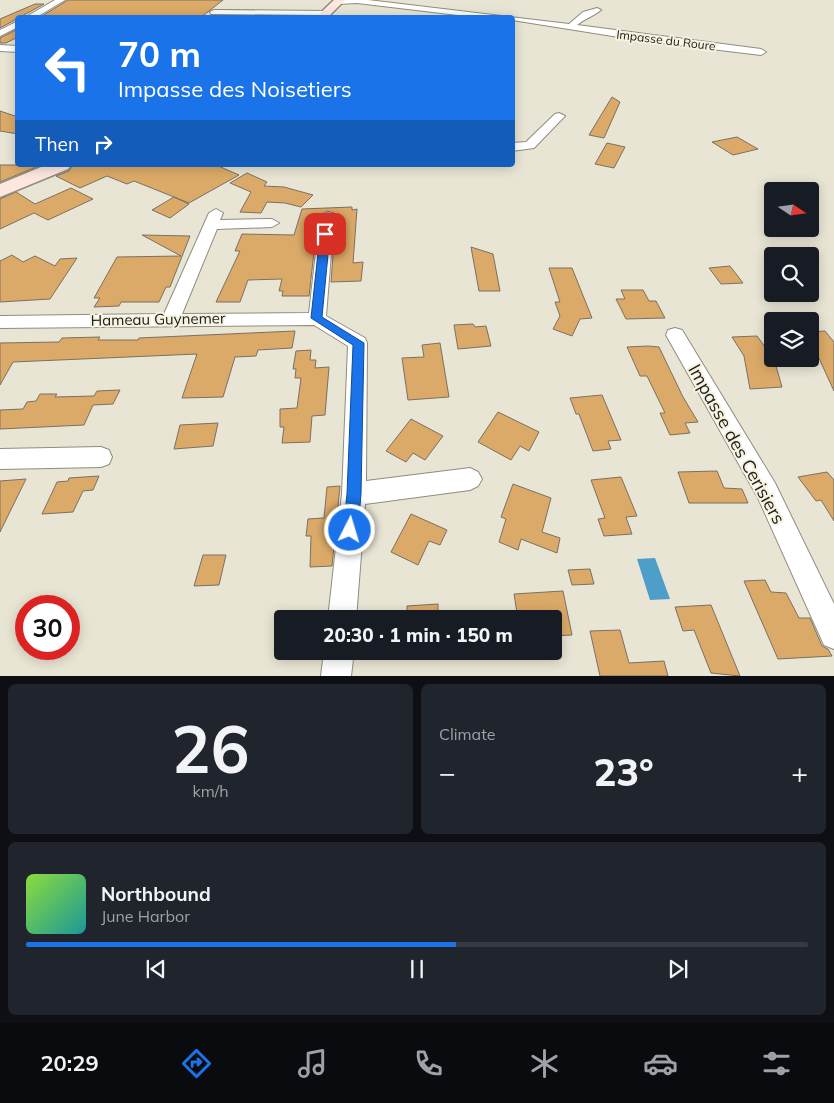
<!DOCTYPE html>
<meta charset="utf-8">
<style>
:root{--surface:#171b24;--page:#20242c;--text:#f1f3f6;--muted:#9ea1a6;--line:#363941;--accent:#1a73e8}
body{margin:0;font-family:Mulish,sans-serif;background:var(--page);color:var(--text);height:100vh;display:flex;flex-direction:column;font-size:19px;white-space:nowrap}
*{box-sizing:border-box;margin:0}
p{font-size:16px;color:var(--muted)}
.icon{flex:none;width:28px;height:28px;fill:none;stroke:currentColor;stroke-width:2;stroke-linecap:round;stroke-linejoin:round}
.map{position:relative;height:676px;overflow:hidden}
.drawer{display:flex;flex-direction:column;gap:8px;padding:8px;background:#0d0f14;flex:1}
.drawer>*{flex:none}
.top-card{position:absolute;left:15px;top:15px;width:500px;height:152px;border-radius:5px;box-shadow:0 2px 12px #0003;background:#1a73e8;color:#fff;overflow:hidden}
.needle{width:32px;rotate:103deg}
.fabs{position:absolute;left:764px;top:182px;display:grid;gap:10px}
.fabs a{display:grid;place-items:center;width:55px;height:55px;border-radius:5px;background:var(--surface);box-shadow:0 2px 12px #0003;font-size:25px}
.speed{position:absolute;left:15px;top:595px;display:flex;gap:10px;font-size:25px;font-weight:700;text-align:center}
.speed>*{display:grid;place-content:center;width:65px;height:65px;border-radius:50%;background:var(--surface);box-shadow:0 2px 12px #0003;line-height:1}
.speed .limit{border:8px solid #d22;background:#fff;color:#111}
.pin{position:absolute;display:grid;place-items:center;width:42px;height:42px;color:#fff;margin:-21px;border-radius:10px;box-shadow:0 2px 8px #0006}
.me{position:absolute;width:55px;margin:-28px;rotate:5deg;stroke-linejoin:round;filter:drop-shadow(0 0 4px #0008)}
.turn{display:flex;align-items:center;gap:18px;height:105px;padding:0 20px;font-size:22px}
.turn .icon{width:65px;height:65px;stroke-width:2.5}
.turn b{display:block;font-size:35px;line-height:42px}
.then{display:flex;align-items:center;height:48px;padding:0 20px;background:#0003;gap:10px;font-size:19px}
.big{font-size:38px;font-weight:800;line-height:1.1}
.drawer .widget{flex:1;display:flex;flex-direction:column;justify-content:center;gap:8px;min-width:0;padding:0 18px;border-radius:8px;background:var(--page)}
.drawer .dial{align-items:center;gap:0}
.dial b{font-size:65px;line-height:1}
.song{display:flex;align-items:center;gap:15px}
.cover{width:60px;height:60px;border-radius:8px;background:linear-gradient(135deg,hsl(90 70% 55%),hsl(180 70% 35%))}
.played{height:5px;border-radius:2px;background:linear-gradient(90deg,var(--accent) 55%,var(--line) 55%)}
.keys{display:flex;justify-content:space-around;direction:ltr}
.heat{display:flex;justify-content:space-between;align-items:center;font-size:28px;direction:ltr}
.drawer .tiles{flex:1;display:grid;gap:8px;grid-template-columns:1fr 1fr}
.widget:last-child{grid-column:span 2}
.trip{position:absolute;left:274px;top:610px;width:288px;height:50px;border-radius:5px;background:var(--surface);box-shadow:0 2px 12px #0003;font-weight:800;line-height:50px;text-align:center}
.menu{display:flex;height:80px;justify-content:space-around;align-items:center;background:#090b0e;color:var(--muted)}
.menu .icon{width:35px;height:35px}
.menu .active{color:var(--accent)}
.menu b{font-size:22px;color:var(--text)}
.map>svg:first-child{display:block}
.water{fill:#4e9eca}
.building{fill:#dcaa68;stroke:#7a7063}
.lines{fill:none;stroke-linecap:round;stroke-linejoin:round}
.minor-casing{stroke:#908d7d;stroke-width:2}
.secondary-casing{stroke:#908d7d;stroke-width:3}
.minor{fill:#fff;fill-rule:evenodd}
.secondary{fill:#fee7de;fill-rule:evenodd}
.route{fill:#1a73e8;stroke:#114b97}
.labels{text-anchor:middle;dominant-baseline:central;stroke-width:4;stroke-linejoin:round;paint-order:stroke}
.far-street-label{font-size:12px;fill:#212019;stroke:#f5f2e1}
.street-label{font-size:15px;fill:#212019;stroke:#f5f2e1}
.near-street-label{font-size:18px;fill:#212019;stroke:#f5f2e1}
</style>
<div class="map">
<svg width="834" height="676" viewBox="0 0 834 676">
<rect width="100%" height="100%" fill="#e8e5d4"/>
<path class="water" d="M655,558L670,599L650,600L637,559Z"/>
<path class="building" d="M68,0H223L200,18L54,16L39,18Z
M35,4H44L0,28V19Z
M18,29V37L6,43H0V38Z
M612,97L620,102L604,138L589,135Z
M0,111L18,117V134L0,131Z
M737,137L758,149L733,155L712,142Z
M607,143L625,147L614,168L595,164Z
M0,165H41L0,182Z
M73,165H216L239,175L189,203L134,181L127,184L107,176L80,188L56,176L69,171Z
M247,173L267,182L264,186L284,187L313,195L301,207L285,203L267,202L261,213L240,212L251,192L230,183Z
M71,188L93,199L48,220L34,213L0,229V199L16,192L35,204Z
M174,197L189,204L170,218L152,210Z
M352,207V210L357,209L353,263L363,262L361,281L331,282L336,217L334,213L327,211L318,217L309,296H282L283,291H279L282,279L248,280L240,302H216L240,251H235L242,234L294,235L302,209Z
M142,235L190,236L170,287H166L159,302H121L119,306L94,307L100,298H94L117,257L181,256Z
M471,247L493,254L500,291H479Z
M12,255L23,262L35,256L55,266L60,259L77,258L50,299L0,302V261Z
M730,266L743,283L721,284L709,268Z
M549,268H572L592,318L580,319L572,336L553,329L560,316L555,302H560Z
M621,290H643L649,301H656L665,318L626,319L616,299H625Z
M473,324L475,327L486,326L491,346L458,349L454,325Z
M295,331L292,348L258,350L256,356L235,357L223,397L182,398L197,354L13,362L0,385V343L59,342L62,338L100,337L98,340H138L139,338Z
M825,331L834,342V391L817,354L810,346V332Z
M757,336L774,359L782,387L750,389L744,356L732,337Z
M440,343L449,397L408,400L402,358L424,357L422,345Z
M648,346L659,347L683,397L698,422L685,423L690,433L670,435L660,413H665L647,376H640L627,347Z
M311,350L310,360H316L315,368L329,367L325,415L312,416L310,442L282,443L284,427H280V409L297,408L301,378H295L296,369H293L296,351Z
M120,390L113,404L93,405L84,425L0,429V410L23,409L27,402L36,401L40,394H57L55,397L94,396L97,391Z
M602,395L621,440L608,441L611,449L593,451L579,414H576L570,398Z
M498,412L539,432L529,451L520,446L511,460L478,442Z
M411,419L443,436L425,460L413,453L406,462L386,451Z
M218,423L213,446L174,449L180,425Z
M717,471L724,488L742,489L748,503H689L678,472Z
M827,472L834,480V521L821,500L816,501L798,477Z
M99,476L93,490L83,491L73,512L42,514L57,482L68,481L69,478Z
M621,477L637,516L626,517L632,534L604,536L598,519L605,518L591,480Z
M26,479L0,532V481Z
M513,484L551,498L542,532L560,538L557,553L521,539L518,550L499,542L506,519L501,517Z
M340,486L332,566L310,567L311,536H306L308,519L324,518L327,487Z
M411,514L447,530L440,545L429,541L418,565L391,552Z
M203,555H226L219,585L194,586Z
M590,569L594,584L572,585L568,570Z
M765,580L771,592L786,593L799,618H810L822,646L828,649L832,656L778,659L744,581Z
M563,591L572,635L552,636V619H518L514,594Z
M438,604V619H407V606Z
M711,605L740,676L711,673L694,630L683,631L675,607Z
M620,630L629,663L664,661L668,676H600L590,631Z"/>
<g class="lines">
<g class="minor-casing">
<path id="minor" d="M55,0H65L35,18H24Z
M337,0H368L569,24L583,12L597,8L601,10C594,16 584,19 577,25L761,49L766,52L761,55L644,41L512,20V18H483L357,3L338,4L334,2Z
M214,10L326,11L330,13L326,15L211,14L210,12Z
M18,21V27L0,36V30Z
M0,45L18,46V52L0,51Z
M559,113L565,116L563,118L534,148L512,151V143L526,142L555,114Z
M216,209L223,213L220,220L272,219L279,223L272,227L217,229L182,314L309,313L320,217L327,213L332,214L334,217L326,316L365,338L367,343L366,481L470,468L478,472L482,479L478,486L470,490L365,504L356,619H328L342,494L348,346L314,325L0,328V316L164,314L209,213Z
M675,328L682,330L775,483L834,604V649L824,645L758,498L666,335L668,330Z
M101,447L109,450L112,457L109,464L101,467L0,469V449Z
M324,651H354L351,676H321Z"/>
</g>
<g class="secondary-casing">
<path id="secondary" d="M334,0H345L327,18H315Z
M46,165H71L68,169L0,197V184Z"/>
</g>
<use href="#minor" class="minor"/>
<use href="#secondary" class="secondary"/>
</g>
<path class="route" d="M325,231L330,234L322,317L364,343L361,494L358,530L356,535L350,537L345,535L343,530L347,494L353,345L311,318L320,234Z"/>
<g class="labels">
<g class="far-street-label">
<text transform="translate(666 40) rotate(7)">Impasse du Roure</text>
</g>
<g class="street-label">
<text transform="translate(158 319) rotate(-1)">Hameau Guynemer</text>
</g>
<g class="near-street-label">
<text transform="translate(737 444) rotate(61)">Impasse des Cerisiers</text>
</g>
</g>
</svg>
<div class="fabs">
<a><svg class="needle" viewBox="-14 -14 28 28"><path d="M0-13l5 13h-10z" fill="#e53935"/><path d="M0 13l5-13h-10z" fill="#9ea1a6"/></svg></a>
<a><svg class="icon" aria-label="search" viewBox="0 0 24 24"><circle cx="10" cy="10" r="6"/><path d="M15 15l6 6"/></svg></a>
<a><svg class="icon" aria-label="layers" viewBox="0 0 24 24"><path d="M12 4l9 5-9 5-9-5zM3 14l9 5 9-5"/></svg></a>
</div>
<div class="speed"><div class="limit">30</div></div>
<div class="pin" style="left:325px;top:234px;background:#d93025"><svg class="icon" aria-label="arrive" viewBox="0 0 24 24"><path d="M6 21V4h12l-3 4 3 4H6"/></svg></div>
<svg class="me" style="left:350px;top:530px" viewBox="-20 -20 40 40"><circle r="17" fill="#1a73e8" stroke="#fff" stroke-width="3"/><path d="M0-11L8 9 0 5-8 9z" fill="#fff"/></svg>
<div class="trip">20:30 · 1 min · 150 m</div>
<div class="top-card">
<div class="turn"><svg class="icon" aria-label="left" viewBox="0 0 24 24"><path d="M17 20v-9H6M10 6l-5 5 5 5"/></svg><div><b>70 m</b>Impasse des Noisetiers</div></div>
<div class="then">Then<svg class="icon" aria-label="right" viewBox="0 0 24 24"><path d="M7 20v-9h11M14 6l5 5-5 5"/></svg></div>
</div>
</div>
<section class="drawer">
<div class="tiles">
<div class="widget dial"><b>26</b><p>km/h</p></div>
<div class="widget"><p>Climate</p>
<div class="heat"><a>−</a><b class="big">23°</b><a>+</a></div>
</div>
<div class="widget">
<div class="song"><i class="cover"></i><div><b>Northbound</b><p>June Harbor</p></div></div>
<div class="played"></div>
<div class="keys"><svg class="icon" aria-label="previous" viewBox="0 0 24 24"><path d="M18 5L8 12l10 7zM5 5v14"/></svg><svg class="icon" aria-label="pause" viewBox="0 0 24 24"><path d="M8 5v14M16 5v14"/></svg><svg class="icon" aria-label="next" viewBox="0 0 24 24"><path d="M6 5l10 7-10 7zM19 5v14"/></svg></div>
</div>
</div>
</section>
<nav class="menu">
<b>20:29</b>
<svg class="icon active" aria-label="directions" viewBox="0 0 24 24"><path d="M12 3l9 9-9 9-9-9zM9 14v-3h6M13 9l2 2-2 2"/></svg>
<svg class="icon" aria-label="music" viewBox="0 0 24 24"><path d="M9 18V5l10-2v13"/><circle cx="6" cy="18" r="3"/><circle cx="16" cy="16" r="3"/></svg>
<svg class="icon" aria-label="phone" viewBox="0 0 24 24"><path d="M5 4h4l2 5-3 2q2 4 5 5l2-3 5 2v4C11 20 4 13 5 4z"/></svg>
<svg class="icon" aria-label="climate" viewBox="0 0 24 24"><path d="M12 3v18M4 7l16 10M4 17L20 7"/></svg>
<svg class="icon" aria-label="car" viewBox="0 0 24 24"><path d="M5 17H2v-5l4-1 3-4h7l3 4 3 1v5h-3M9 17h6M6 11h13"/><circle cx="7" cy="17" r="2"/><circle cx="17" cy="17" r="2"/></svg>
<svg class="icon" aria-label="filters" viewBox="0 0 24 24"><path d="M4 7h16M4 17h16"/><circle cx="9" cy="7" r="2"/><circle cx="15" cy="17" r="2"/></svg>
</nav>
